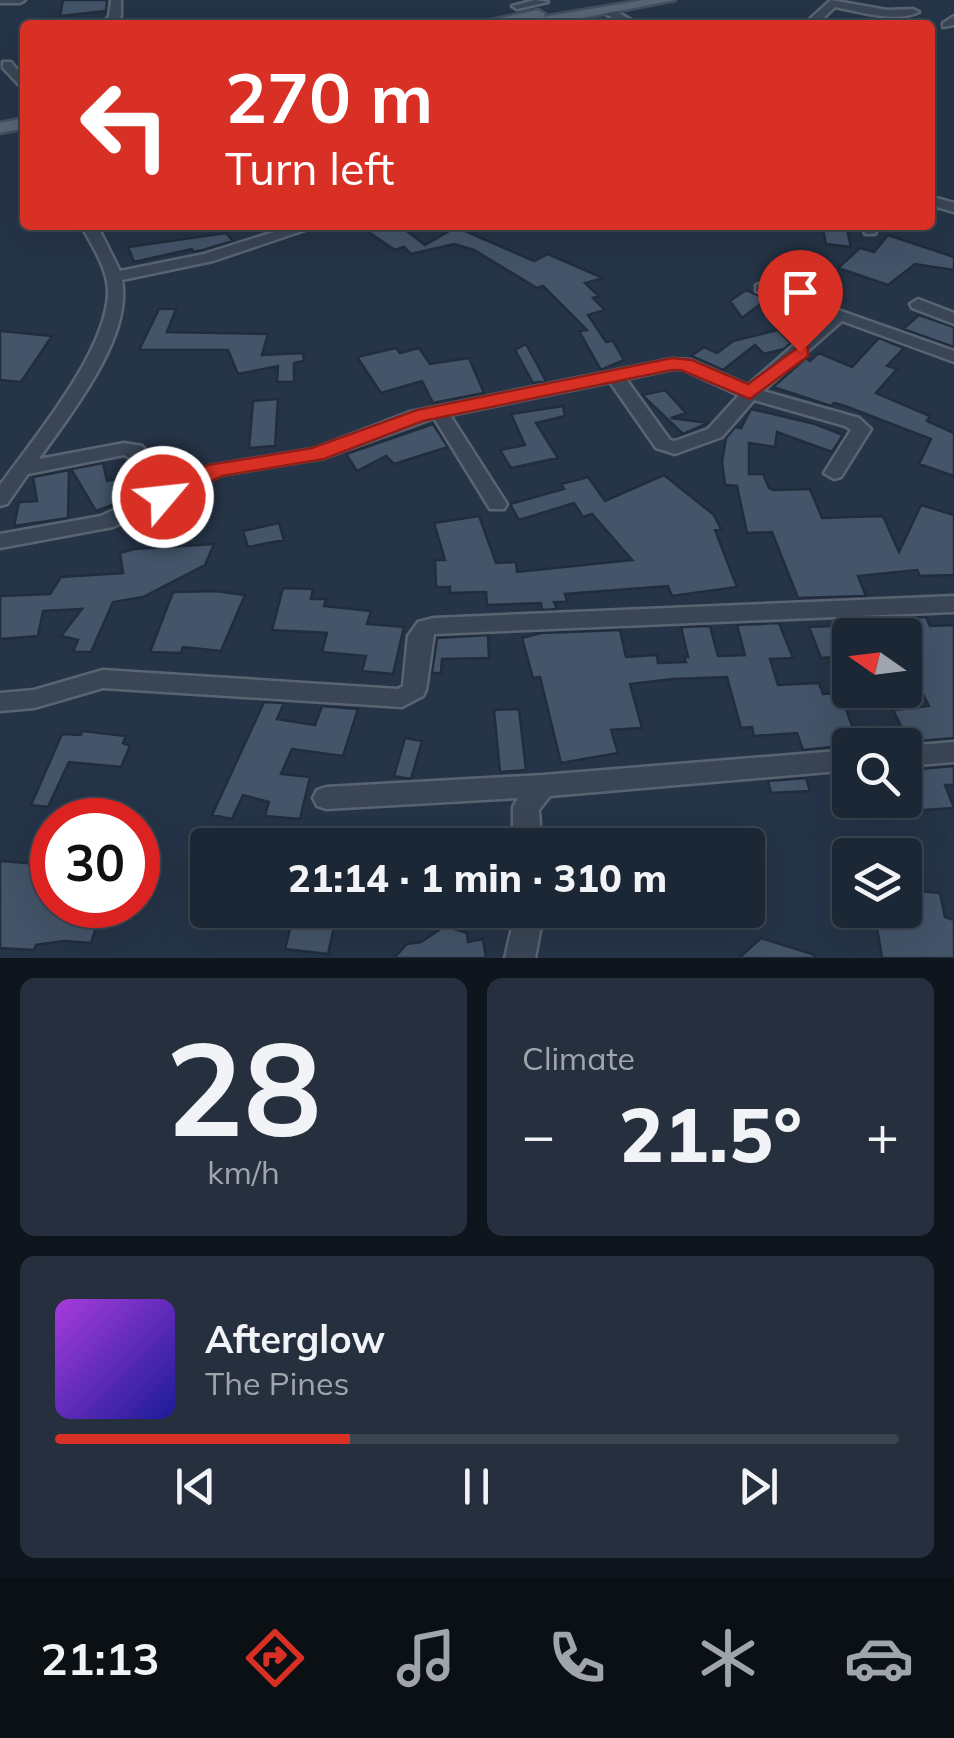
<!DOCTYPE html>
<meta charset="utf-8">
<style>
:root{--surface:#1c2735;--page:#252f3d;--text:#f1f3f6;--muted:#a0a5ad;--line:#3a4450;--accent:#d93025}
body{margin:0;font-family:Mulish,sans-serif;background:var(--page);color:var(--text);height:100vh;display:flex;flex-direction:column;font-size:38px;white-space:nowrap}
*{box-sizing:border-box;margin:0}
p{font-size:32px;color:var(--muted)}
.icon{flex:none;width:55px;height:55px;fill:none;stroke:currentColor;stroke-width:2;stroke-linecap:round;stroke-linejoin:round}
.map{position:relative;height:958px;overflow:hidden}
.sheet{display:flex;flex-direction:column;gap:20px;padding:20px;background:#0f151d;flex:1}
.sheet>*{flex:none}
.guide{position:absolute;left:20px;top:20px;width:915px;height:210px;border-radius:10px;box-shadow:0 10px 40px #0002,0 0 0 2px var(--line);background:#d93025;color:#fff;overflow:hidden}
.needle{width:65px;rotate:284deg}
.fabs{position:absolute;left:832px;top:618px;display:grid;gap:20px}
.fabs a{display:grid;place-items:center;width:90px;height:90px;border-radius:10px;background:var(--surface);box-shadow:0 10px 40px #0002,0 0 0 2px var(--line);font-size:50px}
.speed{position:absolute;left:30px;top:798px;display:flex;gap:20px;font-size:50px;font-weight:700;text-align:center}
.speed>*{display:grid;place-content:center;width:130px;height:130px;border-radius:50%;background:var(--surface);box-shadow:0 10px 40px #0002,0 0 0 2px var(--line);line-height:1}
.speed .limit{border:15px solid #d22;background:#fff;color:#111}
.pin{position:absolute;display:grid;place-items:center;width:85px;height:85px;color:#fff;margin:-102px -42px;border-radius:50% 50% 50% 0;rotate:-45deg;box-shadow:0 0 10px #0007}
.pin .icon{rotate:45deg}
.me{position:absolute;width:110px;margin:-55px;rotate:62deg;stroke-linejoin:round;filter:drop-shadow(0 0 8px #0008)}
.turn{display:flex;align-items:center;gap:35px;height:210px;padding:0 40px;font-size:45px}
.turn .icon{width:130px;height:130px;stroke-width:2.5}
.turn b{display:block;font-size:70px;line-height:85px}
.big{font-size:75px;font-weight:800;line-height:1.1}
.sheet .widget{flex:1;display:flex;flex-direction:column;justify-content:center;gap:15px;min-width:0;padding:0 35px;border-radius:15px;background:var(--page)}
.sheet .dial{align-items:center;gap:0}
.dial b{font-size:130px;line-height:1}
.song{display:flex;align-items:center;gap:30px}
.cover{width:120px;height:120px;border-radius:15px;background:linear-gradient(135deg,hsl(280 70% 55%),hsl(240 70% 35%))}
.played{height:10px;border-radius:5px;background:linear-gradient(90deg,var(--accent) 35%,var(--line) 35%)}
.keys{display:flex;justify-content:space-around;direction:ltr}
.heat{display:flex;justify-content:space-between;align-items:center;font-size:55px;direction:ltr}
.sheet .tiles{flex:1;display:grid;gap:20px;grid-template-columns:1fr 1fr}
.widget:last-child{grid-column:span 2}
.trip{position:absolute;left:190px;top:828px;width:575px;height:100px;border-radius:10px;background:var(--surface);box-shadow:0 10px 40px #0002,0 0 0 2px var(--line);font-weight:800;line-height:100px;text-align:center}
.tabs{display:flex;height:160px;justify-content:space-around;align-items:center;background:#0b1015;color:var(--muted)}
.tabs .icon{width:70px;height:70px}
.tabs .selected{color:var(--accent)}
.tabs b{font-size:45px;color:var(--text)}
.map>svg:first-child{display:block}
.building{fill:#445469;stroke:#212d3d;stroke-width:2.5}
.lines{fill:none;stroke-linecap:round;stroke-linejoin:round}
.minor-casing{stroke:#596473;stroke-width:5}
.major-casing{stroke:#444f5f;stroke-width:5}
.minor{fill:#3a4656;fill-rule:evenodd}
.major{fill:#586576;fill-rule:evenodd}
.route{fill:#d93025;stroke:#8d1f18;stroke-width:2.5}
</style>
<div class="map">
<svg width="954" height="958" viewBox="0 0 954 958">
<rect width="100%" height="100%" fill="#253447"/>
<path class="building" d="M63,0H107L106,11L60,16Z
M358,225H399L425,245L456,227L534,261L548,254L603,278L585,283L599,296L593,298L605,310L588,315L606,342L613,341L624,360L601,370L579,331L587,330L543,286L537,288L474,250L454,244L411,254L404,247L395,250Z
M822,225H846L851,247L826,244Z
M226,233L233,241L203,250L193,252L192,249L134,262L128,247Z
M888,235L954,257V270L915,264L888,285L838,268L860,248L874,252Z
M812,269L835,275L819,298L796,291Z
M746,290L767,299L742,318L730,301Z
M159,309H176L167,332L268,334L262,355L303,353L304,361L294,363V382H277L278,366L238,374L228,350H139Z
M919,315L954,327V347L903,329Z
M778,330L791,343L784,349L764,354L755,345L723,370L691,356L704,347L717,353L733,341Z
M0,331L52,336L21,382L0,380Z
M879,338L904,348L887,366L897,369L876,393L930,416L927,421L954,433V476L919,464L931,439L845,406L834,403L831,406L773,387L806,358L810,361L819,353L852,367Z
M526,344L546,381L533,383L515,350Z
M396,348L400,353L419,348L430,364L469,358L484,393L433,403L422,381L381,393L357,357Z
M665,390L686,413L671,418L708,423L683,434L642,395Z
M278,399L275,446L249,448L253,401Z
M563,406L565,416L536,423L558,458L511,468L500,450L525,445L511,414Z
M751,409L815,424L843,435L832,452L777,432L775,447L749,443V474H763L769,488L774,490L810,489L822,518L883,516L899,552L921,505L954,515V575L920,576L917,570L858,576L866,596L798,598L772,532L747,533L737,486L725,485L722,462L726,438L735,427L741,428Z
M433,424L448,447L394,464L386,456L357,471L346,454Z
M103,463L107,481L138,474L140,480L116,491L123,501L96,511L71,469Z
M69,470L68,518L14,526L19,502L37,501L33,477Z
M664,475L714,515L721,529L715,530L737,587L672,596L668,586L565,594L567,602H554L557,609L542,610L541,603L487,605L486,592L450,593V587H436L435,560H445L434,523L479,516L496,563L516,562L517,572L632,560L592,514L583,517L574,503L519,520L510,504L564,489L561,484L588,477L605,501Z
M279,523L284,540L248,547L243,531Z
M214,544L205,565L143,597L113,602L91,652H73L78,640L61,636L82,609L43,611L38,636L0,639V596L50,594L61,577L123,573L120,553L134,549Z
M283,588L313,589L311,599H326L324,606L371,611L367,624L404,627L393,674L362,671L366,656L322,652L327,633L272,630Z
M216,591L245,595L221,651L183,647L181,653L150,652L173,592Z
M926,617L930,626L954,625V738L909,742L893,710L929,706L915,678L905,635H854L850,626V656L821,658L809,627L850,625L848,620Z
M779,623L793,658L770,659L778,685L819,683L823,694L840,693L859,744L803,750L797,733L754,736L752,727L741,728L727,677L673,679L630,684L642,728L611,730L618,753L561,763L540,677L533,678L522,638L541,633L620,630L626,657L657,655L658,663L686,662L684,657H688L681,627L710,626L718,656L745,655L737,625Z
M488,635L489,658L442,659L441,673H432L437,638Z
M264,702L284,703L277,719L315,725L322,706L358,709L343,756L292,749L281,774L310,777L300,819L265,816L269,802L243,795L232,819L212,815Z
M519,709L526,770L500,772L494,710Z
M82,731L126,736L123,743L130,746L121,767L69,762L48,807L31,805L62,734L81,735Z
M405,738L422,741L411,779L394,776Z
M954,766V785H945L954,808L923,810L906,770Z
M806,778L810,791L771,793L768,781Z
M0,861L52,865V905H129L123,921L99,919L91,943L64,941L36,945L34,950L0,948Z
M905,890L940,893L945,917L954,920V958H882L874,910H905Z
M295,910H338L328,954L285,949Z
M445,926L467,933L468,942L483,939L486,958H394L407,944L421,942Z
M761,938L815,955L814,958H739Z"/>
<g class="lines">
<g class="minor-casing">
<path id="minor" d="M0,0H25L20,3H0Z
M111,0H121V16L114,25H102L109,16Z
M535,0L548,2L517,9L512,6Z
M831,0L887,10L913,9L919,12C895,23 861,12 835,7L816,25H803Z
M602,8H610L640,25H626L602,12Z
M954,16V25L943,27V23Z
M3,62H11L25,79V91L3,68Z
M930,196L954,203V212L930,205Z
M81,225H97L120,271L204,254L296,225H320L213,261L122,280C133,337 70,415 39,459L124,443L142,446L153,459L143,465L124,455L28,474L7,504L0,506V485C34,438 109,349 108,290C107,267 91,244 81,225Z
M863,225H879L875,234H865Z
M762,283L954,351V362L842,321L763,391L859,418L871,429L841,477L834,479L824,473L851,430L845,426L754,400L722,437L675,454L656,448L610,382L450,415L507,504L504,509H490L434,418L324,458L221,475L113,527L0,548V534L101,516L209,466L313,449L410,412L672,359L691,360L748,385L825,318L756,291V285ZM672,369H682L739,395L708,429L675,441L670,440L626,379Z
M918,299L954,313V324L912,308L910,304Z
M954,596V612L434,634L426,690L423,696L402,707L103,688L34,708L0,711V693L34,690L103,670L398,689L403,686L408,636L418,622L434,618Z
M954,742V762L905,766V746Z
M850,750V770L550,796L539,810L541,845H513V807L518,798L326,809L317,806L313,798L317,790L326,787L543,775Z
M516,910H544L535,958H505Z"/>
</g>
<g class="major-casing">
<path id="major" d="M644,0H675L545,25H470L538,10L545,14L543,17Z
M25,118V128L0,133V123Z"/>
</g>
<use href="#minor" class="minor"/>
<use href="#major" class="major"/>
</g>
<path class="route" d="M800,346L808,347V356L750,399L681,370H672L423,421L324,459L222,476L163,504L152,497L208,465L312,448L417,410L672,358L692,360L748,384Z"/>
</svg>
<div class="fabs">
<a><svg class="needle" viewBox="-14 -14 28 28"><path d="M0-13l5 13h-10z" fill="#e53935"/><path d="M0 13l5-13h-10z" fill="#a0a5ad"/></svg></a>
<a><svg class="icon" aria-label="search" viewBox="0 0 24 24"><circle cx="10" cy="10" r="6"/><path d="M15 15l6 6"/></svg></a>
<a><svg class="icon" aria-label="layers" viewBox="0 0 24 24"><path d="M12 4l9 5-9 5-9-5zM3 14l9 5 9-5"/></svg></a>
</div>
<div class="speed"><div class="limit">30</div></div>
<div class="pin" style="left:800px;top:352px;background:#d93025"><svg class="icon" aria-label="arrive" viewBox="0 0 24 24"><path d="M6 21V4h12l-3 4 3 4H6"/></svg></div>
<svg class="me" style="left:163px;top:497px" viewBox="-20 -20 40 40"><circle r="17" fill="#d93025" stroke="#fff" stroke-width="3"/><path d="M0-11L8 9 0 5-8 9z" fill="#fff"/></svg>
<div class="trip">21:14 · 1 min · 310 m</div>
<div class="guide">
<div class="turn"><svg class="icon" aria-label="left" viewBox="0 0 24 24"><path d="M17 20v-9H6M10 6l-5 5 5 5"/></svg><div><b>270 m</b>Turn left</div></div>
</div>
</div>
<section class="sheet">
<div class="tiles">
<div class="widget dial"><b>28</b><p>km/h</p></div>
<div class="widget"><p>Climate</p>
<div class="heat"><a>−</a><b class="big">21.5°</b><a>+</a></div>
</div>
<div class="widget">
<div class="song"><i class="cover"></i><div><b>Afterglow</b><p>The Pines</p></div></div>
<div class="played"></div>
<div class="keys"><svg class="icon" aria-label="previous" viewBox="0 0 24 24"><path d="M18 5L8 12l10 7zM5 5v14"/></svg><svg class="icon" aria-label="pause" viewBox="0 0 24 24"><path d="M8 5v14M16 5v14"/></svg><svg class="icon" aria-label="next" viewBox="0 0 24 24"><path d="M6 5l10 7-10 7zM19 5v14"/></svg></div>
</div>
</div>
</section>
<nav class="tabs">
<b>21:13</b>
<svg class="icon selected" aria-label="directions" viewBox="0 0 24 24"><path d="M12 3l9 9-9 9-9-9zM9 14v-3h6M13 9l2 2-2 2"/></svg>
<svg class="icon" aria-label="music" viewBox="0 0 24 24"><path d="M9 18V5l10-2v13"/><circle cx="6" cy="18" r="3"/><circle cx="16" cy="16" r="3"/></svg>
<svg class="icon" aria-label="phone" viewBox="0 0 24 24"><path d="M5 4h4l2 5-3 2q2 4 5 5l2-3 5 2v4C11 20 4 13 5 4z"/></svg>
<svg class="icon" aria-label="climate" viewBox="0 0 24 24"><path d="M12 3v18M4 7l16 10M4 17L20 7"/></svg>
<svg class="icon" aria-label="car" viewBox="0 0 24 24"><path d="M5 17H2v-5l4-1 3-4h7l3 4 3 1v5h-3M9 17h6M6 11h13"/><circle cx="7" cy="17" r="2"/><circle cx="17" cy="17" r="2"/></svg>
</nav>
